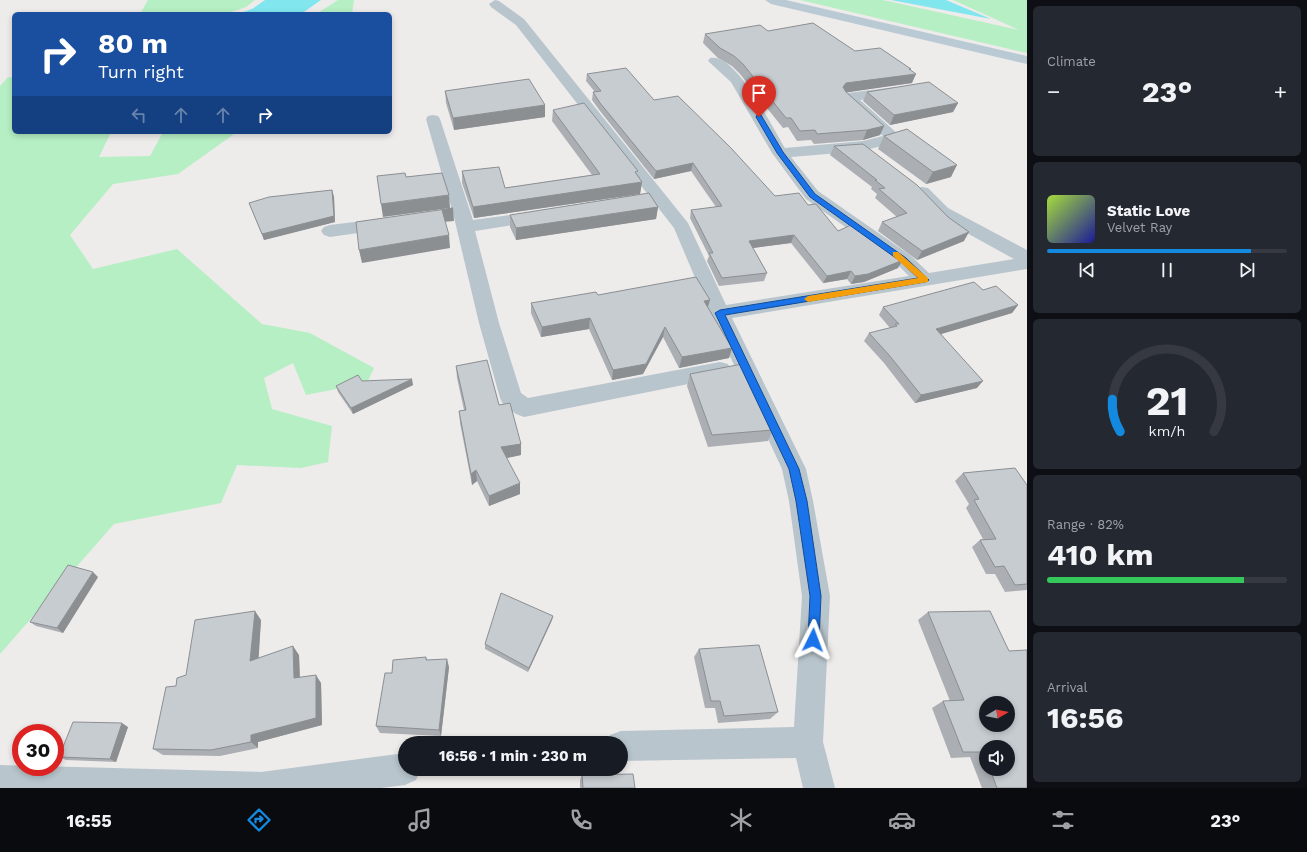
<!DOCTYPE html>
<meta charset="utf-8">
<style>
:root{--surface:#171b24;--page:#242831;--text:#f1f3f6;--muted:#9ea1a6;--line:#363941;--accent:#1389e0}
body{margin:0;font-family:"Work Sans",sans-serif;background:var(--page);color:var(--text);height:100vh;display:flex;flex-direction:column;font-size:15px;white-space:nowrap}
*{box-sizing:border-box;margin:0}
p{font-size:13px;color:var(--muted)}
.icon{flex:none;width:22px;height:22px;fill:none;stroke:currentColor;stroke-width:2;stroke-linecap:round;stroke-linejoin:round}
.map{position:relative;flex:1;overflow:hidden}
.drawer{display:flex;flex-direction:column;gap:6px;padding:6px;background:#0d0f14;width:280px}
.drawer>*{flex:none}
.guide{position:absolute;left:12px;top:12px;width:380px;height:122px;border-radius:6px;box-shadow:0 2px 6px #0003;background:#1a4fa0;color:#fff;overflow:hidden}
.needle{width:26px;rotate:80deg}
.fabs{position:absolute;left:979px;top:696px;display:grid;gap:8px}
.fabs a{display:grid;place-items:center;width:36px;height:36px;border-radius:50%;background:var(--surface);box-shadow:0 2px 6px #0003;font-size:20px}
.speed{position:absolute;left:12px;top:724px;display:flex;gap:8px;font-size:20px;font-weight:700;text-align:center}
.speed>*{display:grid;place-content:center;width:52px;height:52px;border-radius:50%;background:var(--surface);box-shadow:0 2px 6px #0003;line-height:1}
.speed .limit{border:6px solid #d22;background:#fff;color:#111}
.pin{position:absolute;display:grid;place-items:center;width:34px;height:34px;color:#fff;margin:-41px -17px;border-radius:50% 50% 50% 0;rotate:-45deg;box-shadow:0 0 4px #0007}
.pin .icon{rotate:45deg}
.me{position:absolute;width:44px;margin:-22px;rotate:3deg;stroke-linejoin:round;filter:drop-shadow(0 0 3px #0008)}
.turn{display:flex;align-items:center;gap:14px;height:84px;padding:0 20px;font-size:18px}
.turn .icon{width:52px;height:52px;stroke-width:2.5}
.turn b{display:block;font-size:28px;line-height:34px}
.lanes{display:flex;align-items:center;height:38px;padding:0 20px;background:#0003;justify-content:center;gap:20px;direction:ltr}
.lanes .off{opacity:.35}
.big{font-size:30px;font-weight:700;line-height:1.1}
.drawer .tile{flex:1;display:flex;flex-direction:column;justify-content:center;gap:6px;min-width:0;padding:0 14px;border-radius:6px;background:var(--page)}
.drawer .dial{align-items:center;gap:0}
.dial svg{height:104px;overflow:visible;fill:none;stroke:var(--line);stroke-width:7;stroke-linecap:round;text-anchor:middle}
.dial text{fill:var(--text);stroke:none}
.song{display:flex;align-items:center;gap:12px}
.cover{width:48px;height:48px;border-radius:6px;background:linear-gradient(135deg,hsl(80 70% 55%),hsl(240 70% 35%))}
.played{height:4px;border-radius:2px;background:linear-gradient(90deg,var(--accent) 85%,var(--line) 85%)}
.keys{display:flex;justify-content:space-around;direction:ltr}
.heat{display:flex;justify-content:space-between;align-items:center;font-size:22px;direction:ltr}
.charge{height:6px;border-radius:3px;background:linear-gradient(90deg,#34c759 82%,var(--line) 0)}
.trip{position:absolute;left:398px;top:736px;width:230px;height:40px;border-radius:20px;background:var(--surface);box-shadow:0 2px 6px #0003;font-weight:700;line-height:40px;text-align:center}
.tabs{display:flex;height:64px;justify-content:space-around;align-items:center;background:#090b0e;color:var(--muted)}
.tabs .icon{width:28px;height:28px}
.tabs .current{color:var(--accent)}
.tabs b{font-size:18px;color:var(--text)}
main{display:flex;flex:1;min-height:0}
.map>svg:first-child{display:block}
.green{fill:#b6efc4}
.water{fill:#81e6ee}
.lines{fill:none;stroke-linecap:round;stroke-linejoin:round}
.street{fill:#b8c5cc;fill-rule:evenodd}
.secondary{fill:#bacad4;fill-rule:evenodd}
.wall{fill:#abafb4;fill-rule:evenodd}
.shaded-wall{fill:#8b8f92}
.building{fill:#c7ccd1;stroke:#8b8f92;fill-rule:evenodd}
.route{fill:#1a73e8;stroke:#114b97}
.slow{fill:#f59e0b}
</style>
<main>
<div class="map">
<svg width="1027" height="788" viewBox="0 0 1027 788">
<rect width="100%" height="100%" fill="#eeebeb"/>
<path class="green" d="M148,0H255L246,7L225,14H140Z
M338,0H354L352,14H316Z
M800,0H883L1019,30L953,0H1027V53Z
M8,77L14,78V132H111L99,157L150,156L163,132H237L178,174L113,184L70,235L93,269L177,249L262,324L310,333L374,368L367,383L306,395L293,363L264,378L272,409L332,426L328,462L301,468L237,465L221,503L114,524L0,654V86Z"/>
<path class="water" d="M265,0H321L301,14H238L252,9Z
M891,0H946L991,19Z"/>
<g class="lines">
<path class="street" d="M495,0L499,1L524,19L688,223L726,305L909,276L896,263L806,199L772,153L731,82L708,61L710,58C736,52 773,129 785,148L863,141L883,136L841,97L843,94L848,93L896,87L901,88L903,91L901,94L860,100L899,135L902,138L899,141L863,151L791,157L818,191L910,255L929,273L1014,259L936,216L914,192L916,188L922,187L928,188L948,208L1027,250V269L732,318L806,469L813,501L830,596L823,742L835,788H803L796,758L621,761V743H607L610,735L621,731L794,727L802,596L789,501L782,469L710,313L674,228L516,25L491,7L489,4Z
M433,115L438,116L440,119L473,220L539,211L545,212L548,216L545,220L539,221L475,231L499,323L521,393L528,398L720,362L728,364L731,370L728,376L524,417L516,414L503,404L500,398L479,323L453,213L426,119L428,116Z
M387,218L393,220L396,224L393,228L330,237L324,235L321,231L324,227L330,225Z
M405,753V769H421L416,780L405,785L381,788H0V765L261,772Z"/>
<path class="secondary" d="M765,0H786L1027,56V64L771,4Z"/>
</g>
<path class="wall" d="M768,31L855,51L911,69L910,70L912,83L846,92L884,126L880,135L863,140L814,144L811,140L797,141L788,127L783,128L740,74L732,66L718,58L703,43L705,34Z
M587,74L654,100L775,196L808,205L838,231L898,268L864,282L851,284L847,279L823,283L791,243L753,248L767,273L764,281L719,286L707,261L709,256L690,218L691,210L716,207L691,171L654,179L600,111L592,100L593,92H595L586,81Z
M445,91L545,117L454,130L446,103Z
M867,92L958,103L953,112L890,125L863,101Z
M553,110L638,175L642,182L640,194L474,218L462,183V171L505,188L592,175L552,121Z
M884,136L951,177L926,184L878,149Z
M834,146L964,241L917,260L878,231L882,222L897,217L875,198L877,194L871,189L872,187L830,155Z
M332,190L334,197L335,222L264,240L249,203Z
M658,207L656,219L516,240L510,227V215Z
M983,290L1018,305L1012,313L941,334L977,388L915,403L884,363L864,341L869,333L890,328L879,315L883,307Z
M598,295L708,307L732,348L729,358L679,368L663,337L643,374L612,380L589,329L541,337L531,313V303Z
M456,366L499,405L521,444V455L507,458L520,494L489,506L477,481L472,485L460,423L459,411L464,410L457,378Z
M690,374L773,430L768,441L708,447L687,386Z
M362,381L413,385L353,414L338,392L336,386Z
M963,473L1027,485V590L1005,592L995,574H986L972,547L980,540L983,539L966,508L969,504L955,481Z
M98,577L63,633L36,626L30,622Z
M928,612L1027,788H982L970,757L951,758L932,708L943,701H950L918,620ZM986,747L1008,769H986Z
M553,616L552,620L528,672L485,649V644Z
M261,620L258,658L299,655L300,677L321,683L322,725L258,742V748L220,756L163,755L153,749L176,686L186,675Z
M699,649L778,712L770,719L718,723L715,708H705L694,657Z
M426,657L427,660L449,667L441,736L380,733L376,726L392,673Z
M128,727L116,762L66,760L59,757Z
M582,775L635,788H580V780Z"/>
<path class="shaded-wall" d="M911,69L908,75L916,74L912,83L843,93V87L846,83Z
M958,103L953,112L890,125L894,115Z
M545,105V117L454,130L453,118Z
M884,126L880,135L863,140L867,130Z
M693,163L691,171L654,179L656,171Z
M957,165L951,177L926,184L933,172Z
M642,182L640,194L474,218L473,207Z
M332,190L334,197L335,222L264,240L262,234Z
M449,195L450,208L383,217L381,204Z
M658,207L656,219L516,240V228Z
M453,208L454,221L443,222L442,210Z
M969,232L964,241L917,260L922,251Z
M449,235L450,248L362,263L359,250Z
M794,235L791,243L746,249L749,241Z
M903,260L898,268L864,282L851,284L855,276Z
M851,271L847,279L823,283L827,276Z
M710,300L707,310L704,301Z
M1018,305L1012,313L931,337L936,329Z
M590,318L589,329L541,337L542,327Z
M665,327L663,337L643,374L612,380L613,370Z
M732,348L729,358L679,368L682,357Z
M412,379L413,385L353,414L351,408Z
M983,381L977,388L915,403L921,395Z
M521,444V455L502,459L501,447Z
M476,470L477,481L472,485L471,474Z
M520,483V494L489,506V496Z
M93,572L98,577L63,633L57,628Z
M255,611L261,620L258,669L250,661Z
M553,616L552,620L528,672L529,668Z
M293,646L299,655L300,686L294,678Z
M447,659L449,667L441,736L439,730Z
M316,675L321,683L322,725L258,742V748L251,742V735Z
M122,723L128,727L116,762L110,759Z"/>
<path class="building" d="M813,23L855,51L880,48L911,69H909L916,74L846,83L843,87L846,92L884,126L867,130L817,134L815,130L800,131L791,118H786L743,64L734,56L720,48L705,34L760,25L768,31Z
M626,68L654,100L678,96L731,148L775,196L799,193L808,205L816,204L838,231L851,225L862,230L903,260L868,274L855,276L851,271L827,276L794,235L749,241L767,273L722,278L709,253H713L691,210L722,206L693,163L656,171L600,103L593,92L601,91L587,74Z
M529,79L545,105L453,118L445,91Z
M929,82L958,103L894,115L867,92Z
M584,103L638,171L635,172L642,182L473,207L462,171L499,167L505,188L600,174L553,110Z
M907,129L957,165L933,172L884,136Z
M863,144L917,185L948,217L969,232L922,251L882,222L907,213L879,189L885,188L875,180H877L834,146Z
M405,173L406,177L442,173L449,195L381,204L377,176Z
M332,190L334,216L262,234L249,203L269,197Z
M649,193L658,207L516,228L510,215Z
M453,208L442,210L449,235L359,250L356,222Z
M696,277L710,300L704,301L732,348L682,357L665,327L646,364L613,370L590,318L542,327L531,303L596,292L598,295Z
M974,282L983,290L996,286L1018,305L936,329L983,381L921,395L889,355L869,333L897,326L895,324H899L883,307Z
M487,360L499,405L510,403L521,444L501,447L520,483L489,496L476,470L471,474L459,411L466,410L456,366Z
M742,364L773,430L712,435L690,374Z
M358,375L362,381L412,379L351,408L336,386Z
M1015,468L1027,485V584L1015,585L1004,566L995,567L980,540L996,539L974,500L979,499L963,473Z
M68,565L93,572L57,628L30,622Z
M501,593L553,616L529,668L485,644Z
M255,611L250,661L293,646L294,678L316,675V718L251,735V742L211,750L153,749L166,687L176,686L177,678L186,675L195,620Z
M990,611L1009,651L1027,650V788H997L990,769H1008V747H986V760L983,752H963L943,701L964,700L928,612ZM986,703H1008V725H986Z
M759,645L778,712L724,716L720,701H711L699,649Z
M426,657V660L447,659L439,730L376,726L385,673H392L393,660Z
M73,722L122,723L110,759L59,757Z
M633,774L635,788H583L582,775Z"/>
<path class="route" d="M757,115H761L783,152L815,194L906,258L929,280L925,282L725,315L799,469L807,501L821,596L819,640L818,644L813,646L809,644L808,640L810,596L796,501L789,469L715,313L720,310L918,278L900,261L810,197L777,153L756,117Z"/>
<path class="slow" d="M893,252H898L928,278V282L808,302L804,299L808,296L918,278L893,256Z"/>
</svg>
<div class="fabs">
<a><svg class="needle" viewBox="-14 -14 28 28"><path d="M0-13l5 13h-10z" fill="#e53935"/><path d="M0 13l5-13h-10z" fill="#9ea1a6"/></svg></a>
<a><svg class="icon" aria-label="sound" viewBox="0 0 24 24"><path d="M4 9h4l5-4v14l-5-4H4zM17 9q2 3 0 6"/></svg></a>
</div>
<div class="speed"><div class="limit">30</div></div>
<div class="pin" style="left:759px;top:117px;background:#d93025"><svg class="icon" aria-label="arrive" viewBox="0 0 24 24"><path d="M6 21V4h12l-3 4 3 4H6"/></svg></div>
<svg class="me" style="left:813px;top:640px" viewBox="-20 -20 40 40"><path d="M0-17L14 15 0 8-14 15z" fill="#1a73e8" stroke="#fff" stroke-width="4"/></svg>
<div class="trip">16:56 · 1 min · 230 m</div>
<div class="guide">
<div class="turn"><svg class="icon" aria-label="right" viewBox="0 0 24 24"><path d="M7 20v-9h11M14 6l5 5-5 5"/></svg><div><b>80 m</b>Turn right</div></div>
<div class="lanes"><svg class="icon off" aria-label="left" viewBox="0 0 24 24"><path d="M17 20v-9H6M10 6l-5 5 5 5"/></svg><svg class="icon off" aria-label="ahead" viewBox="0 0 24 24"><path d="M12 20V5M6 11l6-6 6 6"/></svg><svg class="icon off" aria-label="ahead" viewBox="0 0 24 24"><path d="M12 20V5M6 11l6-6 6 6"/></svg><svg class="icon" aria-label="right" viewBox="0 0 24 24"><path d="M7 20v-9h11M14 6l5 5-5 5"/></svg></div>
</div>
</div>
<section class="drawer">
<div class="tile"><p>Climate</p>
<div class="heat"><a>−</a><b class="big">23°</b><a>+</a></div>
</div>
<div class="tile">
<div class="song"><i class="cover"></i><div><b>Static Love</b><p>Velvet Ray</p></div></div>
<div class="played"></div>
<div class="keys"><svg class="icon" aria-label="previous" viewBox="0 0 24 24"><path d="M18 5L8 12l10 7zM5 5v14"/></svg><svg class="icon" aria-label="pause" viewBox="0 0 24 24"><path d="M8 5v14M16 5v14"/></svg><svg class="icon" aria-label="next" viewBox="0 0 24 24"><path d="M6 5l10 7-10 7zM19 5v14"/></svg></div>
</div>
<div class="tile dial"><svg viewBox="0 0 100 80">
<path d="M14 69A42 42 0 1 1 86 69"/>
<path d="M14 69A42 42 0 0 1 8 44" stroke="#1389e0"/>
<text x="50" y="56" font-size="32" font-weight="700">21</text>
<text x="50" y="72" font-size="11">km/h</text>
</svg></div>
<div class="tile"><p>Range · 82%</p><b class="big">410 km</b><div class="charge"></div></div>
<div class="tile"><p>Arrival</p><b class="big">16:56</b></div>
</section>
</main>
<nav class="tabs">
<b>16:55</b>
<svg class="icon current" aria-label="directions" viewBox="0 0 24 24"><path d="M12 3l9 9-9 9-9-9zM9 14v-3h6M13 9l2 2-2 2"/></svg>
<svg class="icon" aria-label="music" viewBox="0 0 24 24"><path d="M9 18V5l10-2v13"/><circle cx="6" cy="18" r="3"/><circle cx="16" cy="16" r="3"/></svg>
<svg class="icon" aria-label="phone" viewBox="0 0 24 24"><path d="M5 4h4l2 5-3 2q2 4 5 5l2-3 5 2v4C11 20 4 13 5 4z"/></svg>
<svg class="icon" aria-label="climate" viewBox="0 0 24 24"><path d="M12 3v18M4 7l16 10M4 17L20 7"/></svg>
<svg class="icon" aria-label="car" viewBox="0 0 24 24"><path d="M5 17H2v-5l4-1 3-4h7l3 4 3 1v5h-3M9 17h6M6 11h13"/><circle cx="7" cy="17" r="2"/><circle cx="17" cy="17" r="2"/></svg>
<svg class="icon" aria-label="filters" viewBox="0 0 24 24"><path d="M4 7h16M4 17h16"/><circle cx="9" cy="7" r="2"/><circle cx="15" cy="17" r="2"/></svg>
<b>23°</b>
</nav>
